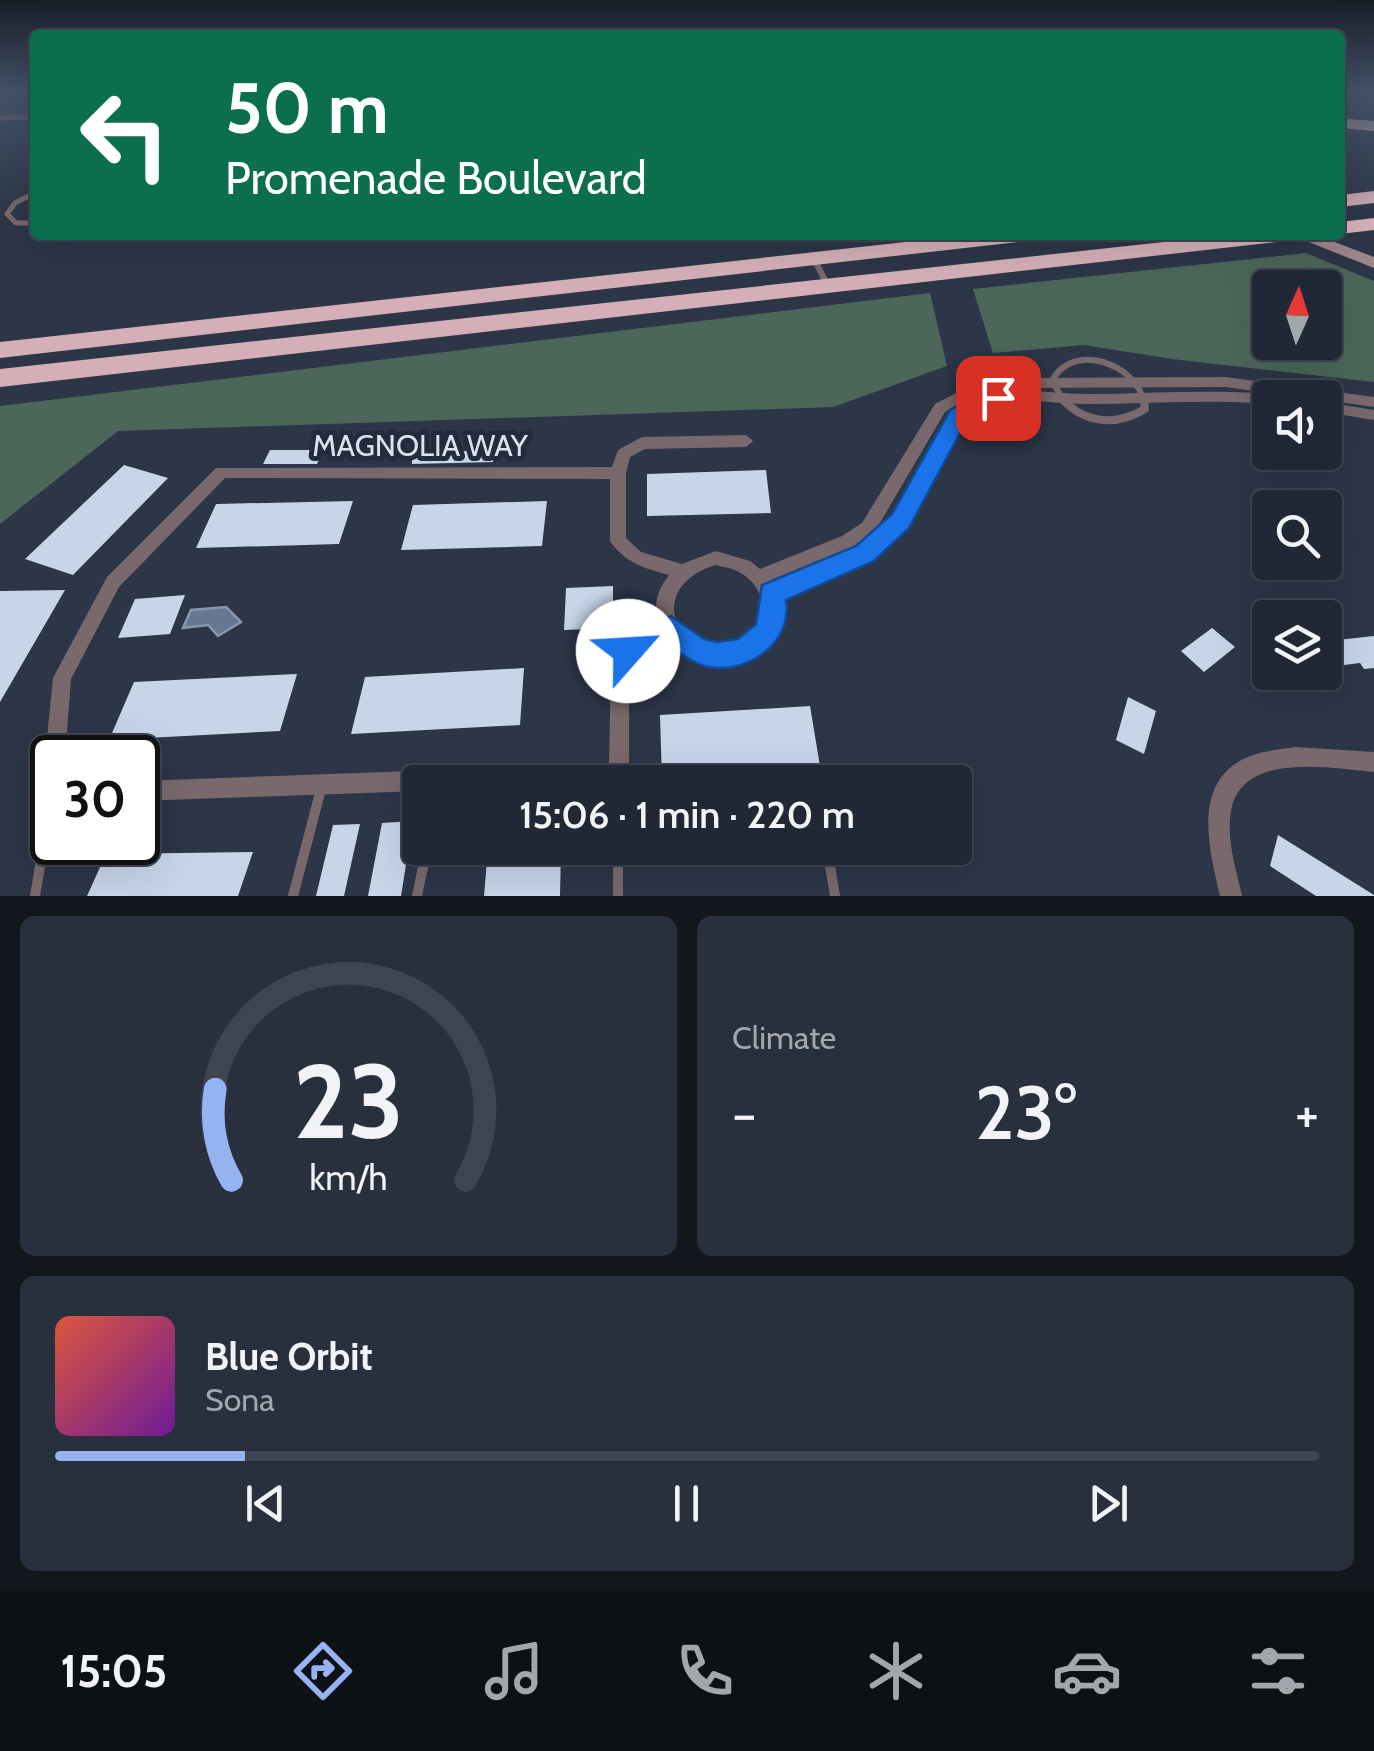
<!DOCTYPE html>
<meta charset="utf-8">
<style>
:root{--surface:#212835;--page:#29303d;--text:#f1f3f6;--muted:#a2a6ad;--line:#3e4450;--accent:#95b2f1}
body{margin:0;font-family:Cabin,sans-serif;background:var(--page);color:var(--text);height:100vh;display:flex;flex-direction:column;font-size:38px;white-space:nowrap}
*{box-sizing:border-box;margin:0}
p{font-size:32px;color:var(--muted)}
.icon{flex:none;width:55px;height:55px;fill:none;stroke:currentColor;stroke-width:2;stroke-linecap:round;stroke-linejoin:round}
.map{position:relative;height:896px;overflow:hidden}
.sheet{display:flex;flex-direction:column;gap:20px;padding:20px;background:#12161d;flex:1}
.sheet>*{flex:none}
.top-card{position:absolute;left:30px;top:30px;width:1315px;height:210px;border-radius:10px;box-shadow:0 10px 40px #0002,0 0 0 2px var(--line);background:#0b6e4f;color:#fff;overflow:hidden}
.needle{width:65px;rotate:3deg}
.fabs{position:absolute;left:1252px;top:270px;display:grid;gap:20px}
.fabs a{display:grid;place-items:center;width:90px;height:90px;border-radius:10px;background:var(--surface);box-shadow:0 10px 40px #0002,0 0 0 2px var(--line);font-size:50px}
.speed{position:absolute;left:30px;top:735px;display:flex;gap:20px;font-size:50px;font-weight:700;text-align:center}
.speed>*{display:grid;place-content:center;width:130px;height:130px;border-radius:50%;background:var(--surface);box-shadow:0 10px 40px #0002,0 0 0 2px var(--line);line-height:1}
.speed .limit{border:5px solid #111;border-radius:15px;background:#fff;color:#111}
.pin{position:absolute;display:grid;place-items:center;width:85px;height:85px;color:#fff;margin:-42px;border-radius:20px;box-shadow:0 5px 15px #0006}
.me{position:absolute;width:110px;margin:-55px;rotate:64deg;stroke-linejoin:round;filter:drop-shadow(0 0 8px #0008)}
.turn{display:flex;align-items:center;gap:35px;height:210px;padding:0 30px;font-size:45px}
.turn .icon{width:130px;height:130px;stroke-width:2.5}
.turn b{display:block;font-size:70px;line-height:85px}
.big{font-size:75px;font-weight:600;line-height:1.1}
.sheet .widget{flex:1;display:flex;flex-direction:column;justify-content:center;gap:15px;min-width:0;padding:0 35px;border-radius:15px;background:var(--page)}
.sheet .dial{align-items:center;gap:0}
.dial svg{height:260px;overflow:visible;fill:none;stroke:var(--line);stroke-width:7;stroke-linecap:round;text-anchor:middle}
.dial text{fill:var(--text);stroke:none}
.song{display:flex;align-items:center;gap:30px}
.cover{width:120px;height:120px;border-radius:15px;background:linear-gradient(135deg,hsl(10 70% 55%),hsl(280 70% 35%))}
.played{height:10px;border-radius:5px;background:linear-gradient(90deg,var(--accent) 15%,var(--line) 15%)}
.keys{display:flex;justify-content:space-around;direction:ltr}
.heat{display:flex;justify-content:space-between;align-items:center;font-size:55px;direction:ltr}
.sheet .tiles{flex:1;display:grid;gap:20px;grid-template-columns:1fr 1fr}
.widget:last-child{grid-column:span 2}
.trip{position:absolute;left:402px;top:765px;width:570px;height:100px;border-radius:10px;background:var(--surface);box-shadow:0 10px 40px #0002,0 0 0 2px var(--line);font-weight:600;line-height:100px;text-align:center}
.tab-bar{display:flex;height:160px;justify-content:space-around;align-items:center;background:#0d1015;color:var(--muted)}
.tab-bar .icon{width:70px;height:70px}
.tab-bar .current{color:var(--accent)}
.tab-bar b{font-size:45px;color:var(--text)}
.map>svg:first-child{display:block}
.green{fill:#4c675a;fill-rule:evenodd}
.water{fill:#667791;stroke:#8997ad;stroke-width:2.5}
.building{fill:#c8d5e9}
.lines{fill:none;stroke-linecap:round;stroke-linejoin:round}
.lane-far3{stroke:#79696d;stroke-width:5}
.lane-far2{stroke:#79696d;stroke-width:6}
.lane-far1{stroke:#79696d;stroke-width:8}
.lane{stroke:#79696d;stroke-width:10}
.street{fill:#79696d;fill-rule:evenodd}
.secondary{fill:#9e868b;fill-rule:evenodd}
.highway{fill:#d4afb7;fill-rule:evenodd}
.route{fill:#1a73e8;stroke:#114b97;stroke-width:2.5}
.labels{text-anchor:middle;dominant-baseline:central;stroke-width:10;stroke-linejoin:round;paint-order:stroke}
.street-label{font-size:30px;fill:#dce2ed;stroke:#222c3c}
</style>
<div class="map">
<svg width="1374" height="896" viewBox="0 0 1374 896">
<rect width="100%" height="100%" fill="#2c3647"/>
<path class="green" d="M1306,253L1374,281V382L1172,359L1084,345L993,353L973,289ZM1270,288H1325V342H1270Z
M930,293L947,366L833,407L118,431L0,524V406Z"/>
<path class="water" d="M226,607L241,622L218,636L208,625L183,628L191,610Z"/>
<path class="building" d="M270,450H323L317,464H263Z
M495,450L493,462L412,464V453Z
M124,465L168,478L73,575L25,559Z
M766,470L771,513L647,516V474Z
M353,501L339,544L196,548L216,504Z
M547,501L542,546L401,550L413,505Z
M613,586V628L564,630L566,588Z
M65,590L0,702V591Z
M185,595L170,634L118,638L135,599Z
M1212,628L1235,647L1204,672L1181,651Z
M1374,636V668L1364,669L1360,663L1344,665L1328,641Z
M524,668L520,725L351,734L365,677Z
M297,674L280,731L109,740L134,682Z
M1128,697L1156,711L1144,754L1116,740Z
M810,706L821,772L662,781L660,715Z
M413,821L401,896H368L382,823Z
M360,824L344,896H316L333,825Z
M1278,835L1374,895V896H1316L1270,866Z
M488,848H561L560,896H484Z
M253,852L238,896H87L106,854Z"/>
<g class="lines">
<path class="lane-far3" d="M0,118L35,117
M35,193L15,203L7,214L16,223H35"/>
<path class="lane-far2" d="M814,259L828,286
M1065,403L1052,381C1072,341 1137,363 1144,403"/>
<path class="lane-far1" d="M1063,400C1086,424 1117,426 1145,409L1144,400"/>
<path class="lane" d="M618,848V896
M827,848L835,896
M35,896L52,795
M293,896L321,789
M417,896L427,848"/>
<path class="street" d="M1226,377L1374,397V407L1325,400V398H1304L1226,387L1009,388L982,391L945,412L874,533L854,546L771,580L774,586C830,564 885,543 913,486C925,463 933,431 954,413C967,401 984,394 1002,392C1030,388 1058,394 1086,394C1148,394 1208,389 1270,394L1276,398H1270V404C1209,399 1148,404 1087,404C1059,404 1031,398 1003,402C990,404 979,408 969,417C947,434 940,465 928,489C895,556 846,573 780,599C783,664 708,684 668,639L635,657L629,668V774L623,782H420V791L138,801V781L609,764L611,667L621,645L660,624C652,605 657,591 669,575C644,568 625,563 610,541V479L225,478L119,587L71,679L65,758H52V767L48,765L45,758L53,678L107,577L216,468L612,467L618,450L642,437L746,435L753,441L746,447L645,449L630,457L626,473V538L641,552L682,564L716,551L750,561L760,569L842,536L862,523L935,404L974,384L1009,378ZM716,565C723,567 732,568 739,572C764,585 771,616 750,636C742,644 733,646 722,645C660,642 658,581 716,565Z
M1325,402L1374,410V420L1325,412Z
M1295,747L1374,752V772C1330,768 1241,751 1231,811C1226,839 1236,869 1242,896H1220C1211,856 1193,793 1235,764C1252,752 1275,750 1295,747Z"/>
<path class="secondary" d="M1291,235H1316L1374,257V268Z"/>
<path class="highway" d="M1340,118L1374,121V131L1340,128Z
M1374,191V203L1340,207V195Z
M1374,218V230L1340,234V222Z
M969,235H1036L1026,241L0,358V342Z
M1228,235H1295L1285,241L0,387V369Z"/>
</g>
<linearGradient id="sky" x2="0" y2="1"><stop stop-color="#181e27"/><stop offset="0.42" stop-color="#455269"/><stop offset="1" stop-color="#455269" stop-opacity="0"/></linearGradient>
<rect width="1374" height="217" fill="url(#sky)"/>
<path class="route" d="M998,390L1006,392L1009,398L1006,403L967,420L909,528L874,561L786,600C793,639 754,670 717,668C697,667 683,656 668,643L628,664L618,660L614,651L618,642L671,616L704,639L717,642L738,639L756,624L762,585L856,546L892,514L951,409Z"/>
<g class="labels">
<g class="street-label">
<text x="420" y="445">MAGNOLIA WAY</text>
</g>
</g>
</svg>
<div class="fabs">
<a><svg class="needle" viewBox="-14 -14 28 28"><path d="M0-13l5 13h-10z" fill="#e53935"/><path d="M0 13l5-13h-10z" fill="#a2a6ad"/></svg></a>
<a><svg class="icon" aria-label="sound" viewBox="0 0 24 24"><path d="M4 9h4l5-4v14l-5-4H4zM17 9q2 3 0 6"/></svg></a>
<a><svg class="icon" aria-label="search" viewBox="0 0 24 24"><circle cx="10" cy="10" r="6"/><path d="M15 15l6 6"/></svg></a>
<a><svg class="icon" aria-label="layers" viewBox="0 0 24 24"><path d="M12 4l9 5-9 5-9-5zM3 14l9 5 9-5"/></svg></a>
</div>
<div class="speed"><div class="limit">30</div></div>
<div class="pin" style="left:998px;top:398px;background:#d93025"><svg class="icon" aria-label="arrive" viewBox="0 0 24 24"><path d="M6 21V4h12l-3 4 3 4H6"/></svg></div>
<svg class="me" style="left:628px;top:651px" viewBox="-20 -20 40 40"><circle r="19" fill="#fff"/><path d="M0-13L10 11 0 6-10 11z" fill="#1a73e8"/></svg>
<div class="trip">15:06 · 1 min · 220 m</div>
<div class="top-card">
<div class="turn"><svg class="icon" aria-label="left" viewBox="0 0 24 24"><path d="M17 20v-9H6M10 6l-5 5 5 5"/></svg><div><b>50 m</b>Promenade Boulevard</div></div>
</div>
</div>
<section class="sheet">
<div class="tiles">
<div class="widget dial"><svg viewBox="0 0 100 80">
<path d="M14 69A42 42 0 1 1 86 69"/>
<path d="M14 69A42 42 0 0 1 9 41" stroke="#95b2f1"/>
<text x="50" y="56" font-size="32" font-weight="700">23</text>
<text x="50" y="72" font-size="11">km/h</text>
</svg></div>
<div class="widget"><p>Climate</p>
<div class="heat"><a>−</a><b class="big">23°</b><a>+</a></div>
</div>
<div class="widget">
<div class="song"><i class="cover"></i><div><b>Blue Orbit</b><p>Sona</p></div></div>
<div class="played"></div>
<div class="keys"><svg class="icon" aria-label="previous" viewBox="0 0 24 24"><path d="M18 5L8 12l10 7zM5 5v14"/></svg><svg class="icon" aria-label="pause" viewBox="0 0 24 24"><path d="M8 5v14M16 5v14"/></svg><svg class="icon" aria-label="next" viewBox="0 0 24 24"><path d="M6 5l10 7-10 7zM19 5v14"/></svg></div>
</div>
</div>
</section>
<nav class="tab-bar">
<b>15:05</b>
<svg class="icon current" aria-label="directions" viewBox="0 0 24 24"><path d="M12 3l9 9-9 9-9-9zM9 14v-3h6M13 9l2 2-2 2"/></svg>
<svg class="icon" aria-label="music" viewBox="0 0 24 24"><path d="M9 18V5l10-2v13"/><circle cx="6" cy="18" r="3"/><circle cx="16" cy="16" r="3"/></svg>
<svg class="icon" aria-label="phone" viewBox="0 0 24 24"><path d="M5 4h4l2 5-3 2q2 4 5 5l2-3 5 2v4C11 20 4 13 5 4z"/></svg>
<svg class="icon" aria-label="climate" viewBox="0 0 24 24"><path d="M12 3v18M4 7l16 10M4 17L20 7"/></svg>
<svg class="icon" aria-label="car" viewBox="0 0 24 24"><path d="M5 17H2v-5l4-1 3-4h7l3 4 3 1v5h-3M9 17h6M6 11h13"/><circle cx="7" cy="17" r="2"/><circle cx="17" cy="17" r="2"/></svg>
<svg class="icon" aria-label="filters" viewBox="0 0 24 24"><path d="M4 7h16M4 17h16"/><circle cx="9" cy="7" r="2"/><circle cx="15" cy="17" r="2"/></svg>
</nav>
